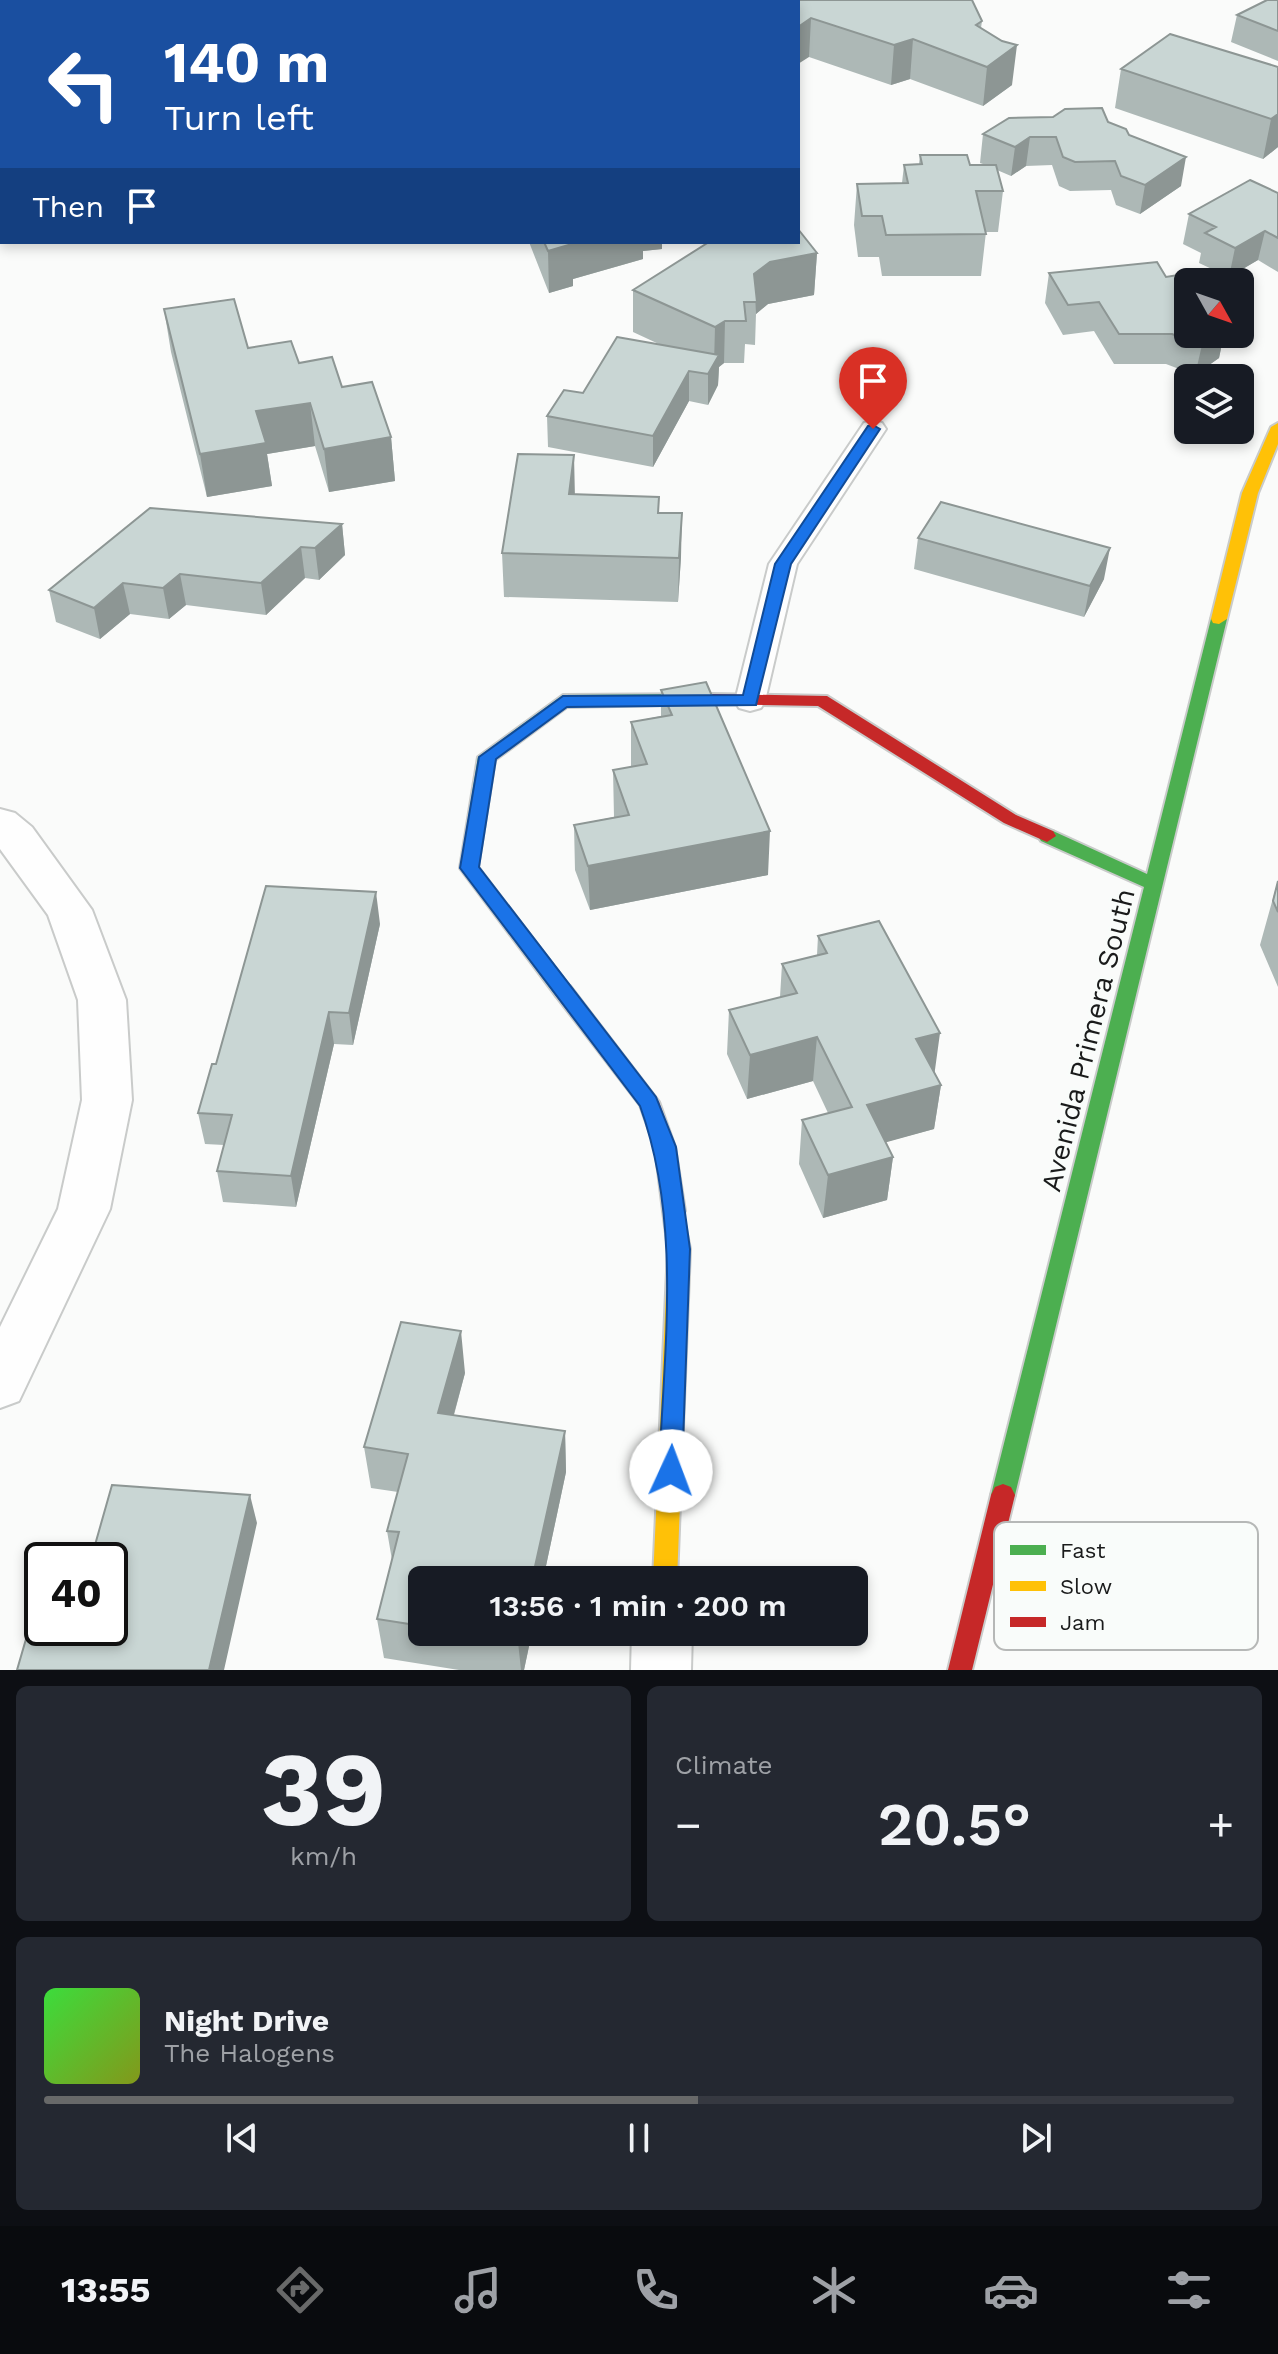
<!DOCTYPE html>
<meta charset="utf-8">
<style>
:root{--surface:#171b24;--page:#242831;--text:#f1f3f6;--muted:#9ea1a6;--line:#363941;--accent:#686969}
body{margin:0;font-family:"Work Sans",sans-serif;background:var(--page);color:var(--text);height:100vh;display:flex;flex-direction:column;font-size:30px;white-space:nowrap}
*{box-sizing:border-box;margin:0}
p{font-size:26px;color:var(--muted)}
.icon{flex:none;width:44px;height:44px;fill:none;stroke:currentColor;stroke-width:2;stroke-linecap:round;stroke-linejoin:round}
.map{position:relative;height:1670px;overflow:hidden}
.drawer{display:flex;flex-direction:column;gap:16px;padding:16px;background:#0d0f14;flex:1}
.drawer>*{flex:none}
.hud{position:absolute;left:0px;top:0px;width:800px;height:244px;box-shadow:0 4px 12px #0003;background:#1a4fa0;color:#fff;overflow:hidden}
.needle{width:52px;rotate:130deg}
.fabs{position:absolute;left:1174px;top:268px;display:grid;gap:16px}
.fabs a{display:grid;place-items:center;width:80px;height:80px;border-radius:12px;background:var(--surface);box-shadow:0 4px 12px #0003;font-size:40px}
.speed{position:absolute;left:24px;top:1542px;display:flex;gap:16px;font-size:40px;font-weight:700;text-align:center}
.speed>*{display:grid;place-content:center;width:104px;height:104px;border-radius:50%;background:var(--surface);box-shadow:0 4px 12px #0003;line-height:1}
.speed .limit{border:4px solid #111;border-radius:12px;background:#fff;color:#111}
.pin{position:absolute;display:grid;place-items:center;width:68px;height:68px;color:#fff;margin:-82px -34px;border-radius:50% 50% 50% 0;rotate:-45deg;box-shadow:0 0 8px #0007}
.pin .icon{rotate:45deg}
.me{position:absolute;width:88px;margin:-44px;rotate:2deg;stroke-linejoin:round;filter:drop-shadow(0 0 6px #0008)}
.turn{display:flex;align-items:center;gap:28px;height:168px;padding:0 32px;font-size:36px}
.turn .icon{width:104px;height:104px;stroke-width:2.5}
.turn b{display:block;font-size:56px;line-height:68px}
.then{display:flex;align-items:center;height:76px;padding:0 32px;background:#0003;gap:16px;font-size:30px}
.big{font-size:60px;font-weight:600;line-height:1.1}
.drawer .widget{flex:1;display:flex;flex-direction:column;justify-content:center;gap:12px;min-width:0;padding:0 28px;border-radius:12px;background:var(--page)}
.drawer .dial{align-items:center;gap:0}
.dial b{font-size:104px;line-height:1}
.song{display:flex;align-items:center;gap:24px}
.cover{width:96px;height:96px;border-radius:12px;background:linear-gradient(135deg,hsl(120 70% 55%),hsl(70 70% 35%))}
.played{height:8px;border-radius:4px;background:linear-gradient(90deg,var(--accent) 55%,var(--line) 55%)}
.keys{display:flex;justify-content:space-around;direction:ltr}
.heat{display:flex;justify-content:space-between;align-items:center;font-size:44px;direction:ltr}
.drawer .tiles{flex:1;display:grid;gap:16px;grid-template-columns:1fr 1fr}
.widget:last-child{grid-column:span 2}
.trip{position:absolute;left:408px;top:1566px;width:460px;height:80px;border-radius:12px;background:var(--surface);box-shadow:0 4px 12px #0003;font-weight:600;line-height:80px;text-align:center}
.dock{display:flex;height:128px;justify-content:space-around;align-items:center;background:#090b0e;color:var(--muted)}
.dock .icon{width:56px;height:56px}
.dock .current{color:var(--accent)}
.dock b{font-size:36px;color:var(--text)}
.map>svg:first-child{display:block}
.lines{fill:none;stroke-linecap:round;stroke-linejoin:round}
.lane-casing{stroke:#c9cbca;stroke-width:4}
.street-casing{stroke:#c9cbca;stroke-width:4}
.fast-casing{stroke:#c9cbca;stroke-width:4}
.slow-casing{stroke:#c9cbca;stroke-width:4}
.jam-casing{stroke:#c9cbca;stroke-width:4}
.lane{fill:#fefefe;fill-rule:evenodd}
.street{fill:#fefefe;fill-rule:evenodd}
.fast{fill:#4caf50;fill-rule:evenodd}
.slow{fill:#ffc107;fill-rule:evenodd}
.jam{fill:#c62828;fill-rule:evenodd}
.wall{fill:#adb8b6}
.shaded-wall{fill:#8d9694}
.building{fill:#c9d6d4;stroke:#8d9694;stroke-width:2}
.route{fill:#1a73e8;stroke:#114b97;stroke-width:2}
.labels{text-anchor:middle;dominant-baseline:central;stroke-width:6;stroke-linejoin:round;paint-order:stroke}
.street-label{font-size:28px;fill:#1a1b1b;stroke:#f9fcfa}
.key{fill:#f9fcfa;stroke:#b6b8b7;stroke-width:2}
.key-label{font-size:22px;fill:#1a1b1b}
</style>
<div class="map">
<svg width="1278" height="1670" viewBox="0 0 1278 1670">
<rect width="100%" height="100%" fill="#fafbfa"/>
<g class="lines">
<g class="lane-casing">
<path id="lane" d="M873,421L882,423L886,429L797,564L765,701L761,708L750,711L739,708L735,701L769,564L864,423Z"/>
</g>
<g class="street-casing">
<path id="street" d="M510,0H538V2H510Z
M0,809L15,813L32,827L92,910L126,1000L132,1100L110,1209L19,1401L0,1408V1327L58,1209L82,1100L78,1000L48,915L0,849Z
M632,1632H692L691,1670H631Z"/>
</g>
<g class="fast-casing">
<path id="fast" d="M1219,614L1227,619L1015,1495L1011,1503L1003,1506L995,1503L991,1495L1144,887L1041,841L1038,836L1041,831H1053L1147,874L1211,619Z
M712,694L718,696L720,700L718,704L567,707L495,760L478,867L573,991L570,996H556L460,868L478,757L563,695Z"/>
</g>
<g class="slow-casing">
<path id="slow" d="M1278,423V444L1258,493L1227,619L1219,624L1213,623L1211,619L1242,493L1271,427Z
M674,1202L681,1205L690,1249L677,1580H653L668,1249L663,1211L667,1205Z"/>
</g>
<g class="jam-casing">
<path id="jam" d="M712,694L827,696L1016,815L1053,831L1056,836L1047,842L1004,823L818,706L706,704L704,700L706,696Z
M563,984L570,986L659,1102L675,1147L685,1211L681,1217L674,1220L667,1217L663,1211L655,1147L640,1105L556,996L553,991L556,986Z
M1003,1484L1011,1487L1015,1495L972,1670H948L991,1495L995,1487Z"/>
</g>
<use href="#lane" class="lane"/>
<use href="#street" class="street"/>
<use href="#fast" class="fast"/>
<use href="#slow" class="slow"/>
<use href="#jam" class="jam"/>
</g>
<path class="wall" d="M719,0H972L982,21L981,28L1012,85L983,106L910,79L891,85L809,57L798,2H719Z
M1278,0V61L1231,42L1237,15Z
M1278,67V147L1263,159L1115,108L1121,69Z
M1108,122L1129,135L1181,186L1140,214L1116,205L1111,190L1070,191L1059,186L1052,165L1026,166L1011,176L997,170L1003,191L998,232H986L981,276H882L879,257H858L854,225L857,184L902,183L904,165L919,164L920,155L970,165H986L980,163L983,134Z
M1278,193V272L1258,260L1229,277L1199,263L1201,253L1183,244L1189,214Z
M529,242H662V249L643,251V259L573,279V286L549,293Z
M817,253L814,295L768,304L756,314L755,345L745,344L744,363H724L719,367L718,385L708,405L689,401L653,467L548,447L547,416L661,345L633,332V290Z
M1049,273L1188,334H1224L1219,358L1195,375L1166,364H1114L1094,331L1063,335L1045,303Z
M164,309L248,348L299,363L342,387L391,437L395,481L329,492L315,446L267,454L272,486L207,497L171,352Z
M575,494L659,497V513L681,557L678,602L504,597L502,553Z
M342,524L345,555L319,580L305,578L266,615L186,605L169,619L130,614L100,639L56,622L49,590Z
M918,538L1104,579L1084,617L914,569Z
M661,690L768,875L590,910L575,870L574,825L614,817L613,770L631,767V722L661,716Z
M1278,880V987L1260,945Z
M380,924L353,1045L334,1044L296,1207L223,1202L217,1171L224,1145L205,1144L198,1113L216,1064Z
M818,936L935,1073L941,1085L934,1129L885,1142L893,1157L887,1200L823,1218L799,1164L802,1120L828,1113L813,1081L747,1099L727,1054L729,1010L780,997L782,964L817,955Z
M465,1373L454,1415L565,1431L566,1472L543,1580H422V1632H532L524,1670H459L384,1658L377,1619L392,1560L387,1531L398,1492L371,1488L364,1447Z"/>
<path class="shaded-wall" d="M811,18L809,57L798,64V27Z
M913,39L910,79L891,85L894,45Z
M1017,45L1012,85L983,106L987,67Z
M1278,114V147L1263,159L1271,119Z
M1030,137L1026,166L1011,176L1015,147Z
M1186,157L1181,186L1140,214L1145,185Z
M2,161V208L0,199V163Z
M1265,231L1258,260L1229,277L1235,248Z
M570,242H662V249L643,251V259L573,279V286L549,293L548,251Z
M817,253L814,295L768,304L756,314L754,274L770,262Z
M725,321L724,363L719,367L718,385L708,405V374L714,364L715,327Z
M1217,334H1224L1219,358L1195,375L1202,345Z
M689,371V401L653,467V436Z
M310,403L315,446L267,454L272,486L207,497L200,454L256,411Z
M391,437L395,481L329,492L324,449Z
M574,455L575,499L569,494Z
M682,513L681,557L678,602L679,558Z
M342,524L345,555L319,580L315,548Z
M301,547L305,578L266,615L261,583Z
M1110,548L1104,579L1084,617L1090,586Z
M180,574L186,605L169,619L163,588Z
M123,583L130,614L100,639L94,608Z
M770,831L768,875L590,910L588,866Z
M376,892L380,924L353,1045L349,1013Z
M329,1012L334,1044L296,1207L291,1176Z
M940,1033L934,1077L916,1039Z
M817,1037L813,1081L747,1099L750,1055Z
M941,1085L934,1129L862,1149L867,1105Z
M893,1157L887,1200L823,1218L828,1175Z
M461,1331L465,1373L443,1454L438,1413Z
M565,1431L566,1472L543,1580H532Z
M250,1495L257,1523L224,1670H209Z
M520,1632H532L524,1670H521L518,1642Z"/>
<path class="building" d="M742,0H972L982,21L976,25L1002,41L1017,45L987,67L913,39L894,45L811,18L798,27V2H748Z
M1267,0H1278V31L1237,15Z
M1170,34L1278,67V114L1271,119L1121,69Z
M1102,108L1108,122L1126,129L1129,135L1186,157L1145,185L1121,176L1115,161L1075,162L1063,157L1056,137H1030L1015,147L983,134L1009,118L1053,117L1065,109Z
M0,141H2V161L0,163Z
M920,155H967L970,165H996L1003,191H976L986,234L886,235L882,216H862L857,184L908,183L904,165L922,164Z
M1250,180L1278,193V238L1265,231L1235,248L1205,233L1216,227L1189,214Z
M798,229L817,253L770,262L754,274L757,302H744L746,321H725L715,327L633,290L709,242H798Z
M544,242H571L572,244L548,251Z
M1157,262L1166,277L1184,274L1190,282H1188V334H1217L1202,345L1172,334H1119L1099,302L1068,305L1049,273Z
M234,299L248,348L291,341L299,363L332,357L342,387L372,382L391,437L324,449L310,403L256,411L266,443L200,454L164,309Z
M617,337L719,355L708,374L689,371L653,436L547,416L564,390L583,393Z
M518,454L574,455L569,494L659,497L658,513H682L679,558L502,553Z
M941,502L1110,548L1090,586L918,538Z
M150,508L342,524L315,548L301,547L261,583L180,574L163,588L123,583L94,608L49,590Z
M706,682L770,831L588,866L574,825L629,815L613,770L647,764L631,722L672,715L661,690Z
M1278,881V912L1273,901Z
M266,886L376,892L349,1013L329,1012L291,1176L217,1171L232,1115L198,1113L212,1064H216Z
M879,921L940,1033L916,1039L941,1085L867,1105L893,1157L828,1175L802,1120L852,1107L817,1037L750,1055L729,1010L797,993L782,964L827,953L818,936Z
M401,1322L461,1331L438,1413L565,1431L532,1580H422V1626L377,1619L399,1532L387,1531L408,1454L364,1447Z
M112,1485L250,1495L209,1670H17L42,1584V1628H110V1560H49L53,1548L93,1552Z
M458,1632H520L518,1642Z"/>
<path class="route" d="M873,425L880,429L791,564L756,705L567,707L496,759L479,867L656,1097L676,1147L690,1249L682,1471L679,1479L671,1482L662,1479L659,1471C664,1349 682,1222 640,1106L460,868L479,757L563,696L743,695L775,564L868,426Z"/>
<g class="labels">
<g class="street-label">
<text transform="translate(1088 1040) rotate(-76)">Avenida Primera South</text>
</g>
</g>
<rect x="994" y="1522" width="264" height="128" rx="12" class="key"/>
<rect x="1010" y="1545" width="36" height="10" fill="#4caf50"/>
<rect x="1010" y="1581" width="36" height="10" fill="#ffc107"/>
<rect x="1010" y="1617" width="36" height="10" fill="#c62828"/>
<g class="key-label">
<text x="1060" y="1558">Fast</text>
<text x="1060" y="1594">Slow</text>
<text x="1060" y="1630">Jam</text>
</g>
</svg>
<div class="fabs">
<a><svg class="needle" viewBox="-14 -14 28 28"><path d="M0-13l5 13h-10z" fill="#e53935"/><path d="M0 13l5-13h-10z" fill="#9ea1a6"/></svg></a>
<a><svg class="icon" aria-label="layers" viewBox="0 0 24 24"><path d="M12 4l9 5-9 5-9-5zM3 14l9 5 9-5"/></svg></a>
</div>
<div class="speed"><div class="limit">40</div></div>
<div class="pin" style="left:873px;top:429px;background:#d93025"><svg class="icon" aria-label="arrive" viewBox="0 0 24 24"><path d="M6 21V4h12l-3 4 3 4H6"/></svg></div>
<svg class="me" style="left:671px;top:1471px" viewBox="-20 -20 40 40"><circle r="19" fill="#fff"/><path d="M0-13L10 11 0 6-10 11z" fill="#1a73e8"/></svg>
<div class="trip">13:56 · 1 min · 200 m</div>
<div class="hud">
<div class="turn"><svg class="icon" aria-label="left" viewBox="0 0 24 24"><path d="M17 20v-9H6M10 6l-5 5 5 5"/></svg><div><b>140 m</b>Turn left</div></div>
<div class="then">Then<svg class="icon" aria-label="arrive" viewBox="0 0 24 24"><path d="M6 21V4h12l-3 4 3 4H6"/></svg></div>
</div>
</div>
<section class="drawer">
<div class="tiles">
<div class="widget dial"><b>39</b><p>km/h</p></div>
<div class="widget"><p>Climate</p>
<div class="heat"><a>−</a><b class="big">20.5°</b><a>+</a></div>
</div>
<div class="widget">
<div class="song"><i class="cover"></i><div><b>Night Drive</b><p>The Halogens</p></div></div>
<div class="played"></div>
<div class="keys"><svg class="icon" aria-label="previous" viewBox="0 0 24 24"><path d="M18 5L8 12l10 7zM5 5v14"/></svg><svg class="icon" aria-label="pause" viewBox="0 0 24 24"><path d="M8 5v14M16 5v14"/></svg><svg class="icon" aria-label="next" viewBox="0 0 24 24"><path d="M6 5l10 7-10 7zM19 5v14"/></svg></div>
</div>
</div>
</section>
<nav class="dock">
<b>13:55</b>
<svg class="icon current" aria-label="directions" viewBox="0 0 24 24"><path d="M12 3l9 9-9 9-9-9zM9 14v-3h6M13 9l2 2-2 2"/></svg>
<svg class="icon" aria-label="music" viewBox="0 0 24 24"><path d="M9 18V5l10-2v13"/><circle cx="6" cy="18" r="3"/><circle cx="16" cy="16" r="3"/></svg>
<svg class="icon" aria-label="phone" viewBox="0 0 24 24"><path d="M5 4h4l2 5-3 2q2 4 5 5l2-3 5 2v4C11 20 4 13 5 4z"/></svg>
<svg class="icon" aria-label="climate" viewBox="0 0 24 24"><path d="M12 3v18M4 7l16 10M4 17L20 7"/></svg>
<svg class="icon" aria-label="car" viewBox="0 0 24 24"><path d="M5 17H2v-5l4-1 3-4h7l3 4 3 1v5h-3M9 17h6M6 11h13"/><circle cx="7" cy="17" r="2"/><circle cx="17" cy="17" r="2"/></svg>
<svg class="icon" aria-label="filters" viewBox="0 0 24 24"><path d="M4 7h16M4 17h16"/><circle cx="9" cy="7" r="2"/><circle cx="15" cy="17" r="2"/></svg>
</nav>
